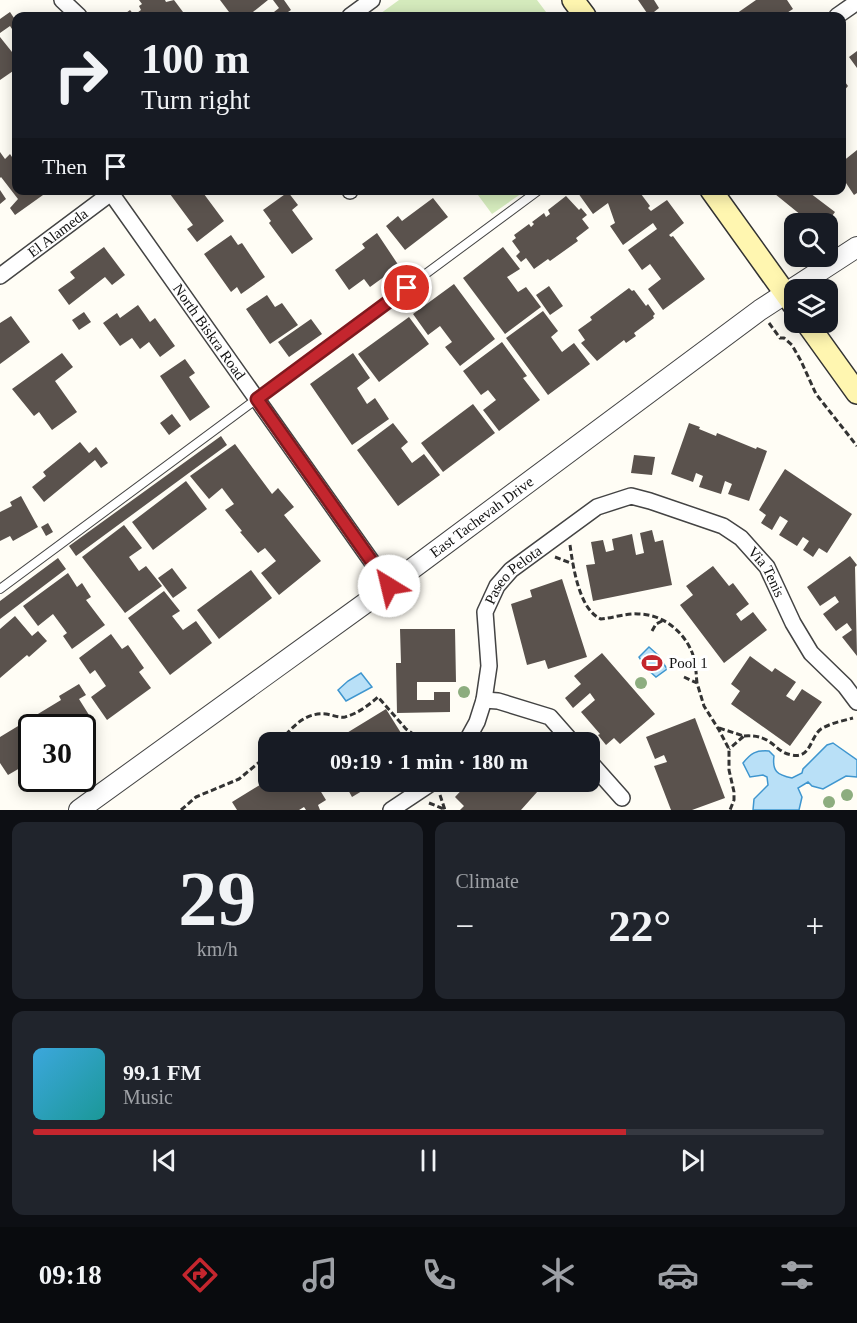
<!DOCTYPE html>
<meta charset="utf-8">
<style>
:root{--surface:#171b24;--page:#20242c;--text:#f1f3f6;--muted:#9ea1a6;--line:#363941;--accent:#c4262e}
body{margin:0;font-family:Georgia,serif;background:var(--page);color:var(--text);height:100vh;display:flex;flex-direction:column;font-size:22px;white-space:nowrap}
*{box-sizing:border-box;margin:0}
p{font-size:20px;color:var(--muted)}
.icon{flex:none;width:33px;height:33px;fill:none;stroke:currentColor;stroke-width:2;stroke-linecap:round;stroke-linejoin:round}
.map{position:relative;height:810px;overflow:hidden}
.drawer{display:flex;flex-direction:column;gap:12px;padding:12px;background:#0d0f14;flex:1}
.drawer>*{flex:none}
.guide{position:absolute;left:12px;top:12px;width:834px;height:183px;border-radius:12px;box-shadow:0 3px 15px #0003;background:#171b24;color:var(--text);overflow:hidden}
.fabs{position:absolute;left:784px;top:213px;display:grid;gap:12px}
.fabs a{display:grid;place-items:center;width:54px;height:54px;border-radius:12px;background:var(--surface);box-shadow:0 3px 15px #0003;font-size:30px}
.speed{position:absolute;left:18px;top:714px;display:flex;gap:12px;font-size:30px;font-weight:700;text-align:center}
.speed>*{display:grid;place-content:center;width:78px;height:78px;border-radius:50%;background:var(--surface);box-shadow:0 3px 15px #0003;line-height:1}
.speed .limit{border:3px solid #111;border-radius:9px;background:#fff;color:#111}
.pin{position:absolute;display:grid;place-items:center;width:51px;height:51px;color:#fff;margin:-26px;border:3px solid #fff;border-radius:50%;box-shadow:0 2px 6px #0007}
.me{position:absolute;width:66px;margin:-33px;rotate:324deg;stroke-linejoin:round;filter:drop-shadow(0 0 4px #0008)}
.turn{display:flex;align-items:center;gap:21px;height:126px;padding:0 30px;font-size:27px}
.turn .icon{width:78px;height:78px;stroke-width:2.5}
.turn b{display:block;font-size:42px;line-height:51px}
.then{display:flex;align-items:center;height:57px;padding:0 30px;background:#0003;gap:12px;font-size:22px}
.big{font-size:45px;font-weight:600;line-height:1.1}
.drawer .card{flex:1;display:flex;flex-direction:column;justify-content:center;gap:9px;min-width:0;padding:0 21px;border-radius:12px;background:var(--page)}
.drawer .dial{align-items:center;gap:0}
.dial b{font-size:78px;line-height:1}
.song{display:flex;align-items:center;gap:18px}
.cover{width:72px;height:72px;border-radius:9px;background:linear-gradient(135deg,hsl(200 70% 55%),hsl(180 70% 35%))}
.played{height:6px;border-radius:3px;background:linear-gradient(90deg,var(--accent) 75%,var(--line) 75%)}
.keys{display:flex;justify-content:space-around;direction:ltr}
.heat{display:flex;justify-content:space-between;align-items:center;font-size:33px;direction:ltr}
.drawer .tiles{flex:1;display:grid;gap:12px;grid-template-columns:1fr 1fr}
.card:last-child{grid-column:span 2}
.trip{position:absolute;left:258px;top:732px;width:342px;height:60px;border-radius:12px;background:var(--surface);box-shadow:0 3px 15px #0003;font-weight:600;line-height:60px;text-align:center}
.tabs{display:flex;height:96px;justify-content:space-around;align-items:center;background:#090b0e;color:var(--muted)}
.tabs .icon{width:42px;height:42px}
.tabs .current{color:var(--accent)}
.tabs b{font-size:27px;color:var(--text)}
.map>svg:first-child{display:block}
.green{fill:#d5ebbd}
.water{fill:#b9e0f7;stroke:#3f96cf;stroke-width:1.5}
.building{fill:#5a524d}
.lines{fill:none;stroke-linecap:round;stroke-linejoin:round}
.service-casing{stroke:#444;stroke-width:10}
.minor-casing{stroke:#444;stroke-width:18}
.tertiary-casing{stroke:#444;stroke-width:22}
.secondary-casing{stroke:#333;stroke-width:24}
.path{stroke:#333;stroke-width:3;stroke-dasharray:6 3;stroke-linecap:butt}
.service{stroke:#fff;stroke-width:8}
.minor{stroke:#fff;stroke-width:15}
.tertiary{stroke:#fff;stroke-width:20}
.secondary{stroke:#fff6b0;stroke-width:21}
.tree{fill:#8dad7f}
.route-casing{stroke:#7f191e;stroke-width:15}
.route{stroke:#c4262e;stroke-width:10}
.labels{text-anchor:middle;dominant-baseline:central;stroke-width:6;stroke-linejoin:round;paint-order:stroke}
.street-label{font-size:15px;fill:#111;stroke:#fff}
.poi-label{font-size:15px;fill:#111;stroke:#fff;text-anchor:start}
</style>
<div class="map">
<svg width="857" height="810" viewBox="0 0 857 810">
<rect width="100%" height="100%" fill="#fffdf5"/>
<path class="green" d="M399,0H537L549,16H377Z
M475,191H525L492,214Z"/>
<path class="water" d="M649,647L659,656L667,669L656,677L646,668L639,657Z
M361,673L372,687L346,701L338,690L348,681Z
M833,743L857,760V777L846,776L823,789L812,786L808,782L798,788L802,797L799,810H753L754,799L768,785L767,777L763,775L750,777L743,763C751,753 756,750 769,751L774,756C772,771 777,775 792,778L802,773L803,769L827,745Z"/>
<path class="building" d="M139,0H165L166,2L174,0L186,16H122L130,10L134,15L141,10L139,6L142,4Z
M220,0H268L248,16H232Z
M273,0H284L291,10L282,16H277L274,12L279,8Z
M638,0H654L659,8L649,16Z
M756,0H787L793,9L782,16H733Z
M10,12L16,21V26L12,29L10,26L0,33V19Z
M0,37L16,57V69L0,80Z
M857,51V68L849,57Z
M842,78L848,86L842,93Z
M857,150V193L854,195L842,177V162Z
M0,152L5,159L10,154L16,163V190H50L15,215L10,208L18,199L1,177L0,178Z
M0,190L6,199L0,204Z
M174,190H201L224,221L197,242L187,229L193,225L170,194Z
M582,190H638L650,206L648,208L651,211L667,200L684,223L669,235L671,237L673,236L705,279L663,310L648,289L661,279L650,264L642,270L628,250L657,229L653,223L623,245L610,226L615,223L608,203L593,214L578,193Z
M778,190H806L835,212L826,224H812L775,194Z
M288,192L298,205L292,210L313,239L292,254L269,223L271,221L263,210Z
M566,196L579,210L581,208L587,215L582,219L589,228L576,238L578,241L550,261L548,259L534,269L526,258L521,262L516,256L520,252L512,241L516,238L514,235L529,224L531,227L534,224L532,222L544,213L546,217L550,214L548,210Z
M433,198L448,217L405,250L386,226L398,216L402,221Z
M377,233L399,266L370,287L364,279L349,290L335,270L365,248L362,244Z
M231,235L238,245L242,243L265,277L241,294L237,287L231,292L204,254Z
M104,247L125,275L112,285L105,277L69,305L58,290L75,278L70,272Z
M503,247L520,269L507,277L518,292L526,287L541,307L505,334L463,278Z
M454,284L495,339L460,366L445,347L452,342L440,326L428,335L413,314Z
M549,286L563,306L550,315L536,295Z
M629,288L632,291L634,290L646,306L648,304L655,314L653,316L654,318L634,333L636,336L626,343L624,340L597,361L581,343L585,340L578,330L592,320L590,317Z
M267,295L275,307L282,303L298,325L270,344L246,309Z
M138,305L150,322L155,318L175,346L160,357L149,342L140,349L132,338L120,346L103,323L117,313L120,318Z
M543,311L558,331L551,337L562,352L574,343L590,364L548,395L506,338Z
M84,312L91,322L79,330L72,320Z
M11,316L30,342L0,364V323Z
M409,317L429,344L379,382L358,354Z
M311,319L322,334L289,357L278,342Z
M502,342L527,376L523,378L540,400L499,431L483,410L496,400L488,390L481,395L463,371Z
M62,353L73,367L55,381L77,412L52,430L39,412L34,416L12,389Z
M353,353L370,378L357,388L367,404L375,398L389,419L352,445L310,384Z
M185,359L195,373L189,377L210,407L190,421L160,376Z
M473,404L495,433L443,472L421,443Z
M172,414L181,426L169,435L160,423Z
M393,423L408,442L401,448L412,463L424,454L440,475L398,506L357,450Z
M689,423L700,427L699,429L716,436L717,433L756,449L757,447L767,451L749,501L728,494L732,484L725,481L721,494L699,487L703,476L696,473L693,482L671,474Z
M221,436L227,445L76,556L69,546Z
M80,442L89,453L96,447L108,463L101,468L95,460L44,502L32,487L46,476L43,472Z
M235,444L272,494L278,488L294,507L284,515L321,561L279,595L261,573L276,561L265,548L258,553L240,532L242,531L225,510L234,504L222,488L209,499L190,476Z
M634,455L655,457L652,475L631,473Z
M785,469L852,514L827,553L819,548L813,557L803,550L809,541L803,537L797,546L779,535L788,521L780,516L772,530L761,523L766,515L759,510Z
M186,481L207,509L153,550L132,522Z
M21,496L38,527L13,541L10,536L0,541V512L12,506L10,502Z
M48,523L53,532L46,536L41,527Z
M124,525L142,548L129,557L139,571L146,566L162,586L125,613L82,557Z
M652,530L655,542L663,540L672,585L593,601L586,565L595,564L591,542L603,540L606,552L614,550L612,539L632,534L636,555L644,553L640,533Z
M850,556L857,565L855,567L857,656L842,637L852,630L847,623L836,631L823,614L839,602L835,596L820,606L807,587Z
M58,558L66,569L0,619V601Z
M713,566L729,586L733,583L749,604L736,614L741,621L753,612L767,630L724,663L680,605L693,595L686,586Z
M172,568L187,588L173,598L158,578Z
M251,570L272,598L219,639L197,610Z
M68,573L77,587L82,583L91,597L86,600L105,625L72,649L63,636L67,633L53,614L38,626L23,606Z
M562,579L587,657L548,669L545,660L527,665L511,604L532,597L530,590Z
M164,591L180,611L172,616L183,630L196,621L212,643L170,675L128,618Z
M15,616L32,636L38,631L47,641L29,657L27,655L0,678V629Z
M400,629H455L456,682H417V700H434V692H450V712L397,713L396,663H401Z
M111,634L122,649L128,645L144,668L139,672L151,688L107,720L91,697L106,686L95,670L90,674L79,658Z
M602,653L655,714L620,744L614,738L606,745L598,735L600,734L581,712L595,700L590,693L573,708L565,698L581,684L574,676Z
M750,656L772,672L775,668L796,682L786,696L794,701L802,689L822,702L790,746L731,704L740,691L731,684Z
M79,684L86,695L79,699L94,723L82,731V728H32V761L8,775L0,763V737L61,700L59,696Z
M386,709L406,741L332,742Z
M695,718L725,798L692,810H671L654,766L667,762L664,755L655,759L646,737Z
M268,780L315,782L326,800L318,805L320,810H306L304,807L299,810H237L232,802Z
M333,782H356L362,791L352,797L346,786L338,790Z
M367,782H384L372,789Z
M469,782H546L521,810H460L464,806L455,797Z"/>
<g class="lines">
<g class="service-casing">
<path id="service" d="M0,589L539,190"/>
</g>
<g class="minor-casing">
<g id="minor">
<path d="M62,0L79,16"/>
<path d="M350,16L372,0"/>
<path d="M837,16L857,2"/>
<path d="M350,190V191"/>
<path id="s1" d="M111,193L389,586"/>
<path id="s2" d="M0,276L115,190"/>
<path d="M484,700L498,701L550,717L572,742"/>
<path id="s3" d="M466,742L477,722L484,700L489,666L485,612L497,586L511,570L597,507L631,496L650,501L723,526L741,538L767,567L793,623L811,653L845,686L857,702"/>
<path d="M590,762L622,798"/>
<path d="M391,810L433,782"/>
</g>
</g>
<g class="tertiary-casing">
<g id="tertiary">
<path id="s4" d="M79,810L389,586L760,310L857,247"/>
</g>
</g>
<g class="secondary-casing">
<path id="secondary" d="M573,0L585,16
M711,190L795,307
M806,322L857,393"/>
</g>
<path class="path" d="M769,323L780,338H784L792,345L801,361L816,394L857,446
M570,545C573,566 579,610 601,619C613,618 626,613 638,614C663,614 685,632 693,655C696,663 696,674 697,683
M555,557L573,564
M652,631L656,624L662,621
M684,677L697,683L704,706L719,730L729,749V770L734,792V800L730,810
M719,728L744,736L729,749
M744,736C774,734 773,752 792,755C811,759 810,737 821,729C831,723 842,721 853,718
M280,742C292,727 305,712 326,714C333,715 339,718 345,717C357,714 369,705 378,697L406,729L424,742
M440,795L445,810
M429,803L444,809
M181,810L196,797L239,779L268,755"/>
<use href="#service" class="service"/>
<use href="#minor" class="minor"/>
<use href="#tertiary" class="tertiary"/>
<use href="#secondary" class="secondary"/>
</g>
<g class="tree">
<circle cx="641" cy="683" r="6"/>
<circle cx="464" cy="692" r="6"/>
<circle cx="847" cy="795" r="6"/>
<circle cx="829" cy="802" r="6"/>
</g>
<g class="lines">
<g class="route-casing">
<path id="route" d="M389,586L257,399L407,288"/>
</g>
<use href="#route" class="route"/>
</g>
<defs>
<g id="stadium-bare" transform="scale(1.62)"><path d="M0-5a6.5 5 0 1 0 0 10a6.5 5 0 1 0 0-10ZM-3.5-1.8h7v3.6h-7Z" fill="#c4262e" stroke="#fff" stroke-width="2.5" paint-order="stroke"/></g>
</defs>
<g fill-rule="evenodd">
<use href="#stadium-bare" x="652" y="663"/>
</g>
<g class="labels">
<g class="street-label">
<text stroke="none"><textPath href="#s2" startOffset="72">El Alameda</textPath></text>
<text stroke="none"><textPath href="#s1" startOffset="170">North Biskra Road</textPath></text>
<text stroke="none"><textPath href="#s4" startOffset="498">East Tachevah Drive</textPath></text>
<text stroke="none"><textPath href="#s3" startOffset="488">Via Tenis</textPath></text>
<text stroke="none"><textPath href="#s3" startOffset="182">Paseo Pelota</textPath></text>
</g>
<g class="poi-label">
<text x="669" y="663">Pool 1</text>
</g>
</g>
</svg>
<div class="fabs">
<a><svg class="icon" aria-label="search" viewBox="0 0 24 24"><circle cx="10" cy="10" r="6"/><path d="M15 15l6 6"/></svg></a>
<a><svg class="icon" aria-label="layers" viewBox="0 0 24 24"><path d="M12 4l9 5-9 5-9-5zM3 14l9 5 9-5"/></svg></a>
</div>
<div class="speed"><div class="limit">30</div></div>
<div class="pin" style="left:407px;top:288px;background:#d93025"><svg class="icon" aria-label="arrive" viewBox="0 0 24 24"><path d="M6 21V4h12l-3 4 3 4H6"/></svg></div>
<svg class="me" style="left:389px;top:586px" viewBox="-20 -20 40 40"><circle r="19" fill="#fff"/><path d="M0-13L10 11 0 6-10 11z" fill="#c4262e"/></svg>
<div class="trip">09:19 · 1 min · 180 m</div>
<div class="guide">
<div class="turn"><svg class="icon" aria-label="right" viewBox="0 0 24 24"><path d="M7 20v-9h11M14 6l5 5-5 5"/></svg><div><b>100 m</b>Turn right</div></div>
<div class="then">Then<svg class="icon" aria-label="arrive" viewBox="0 0 24 24"><path d="M6 21V4h12l-3 4 3 4H6"/></svg></div>
</div>
</div>
<section class="drawer">
<div class="tiles">
<div class="card dial"><b>29</b><p>km/h</p></div>
<div class="card"><p>Climate</p>
<div class="heat"><a>−</a><b class="big">22°</b><a>+</a></div>
</div>
<div class="card">
<div class="song"><i class="cover"></i><div><b>99.1 FM</b><p>Music</p></div></div>
<div class="played"></div>
<div class="keys"><svg class="icon" aria-label="previous" viewBox="0 0 24 24"><path d="M18 5L8 12l10 7zM5 5v14"/></svg><svg class="icon" aria-label="pause" viewBox="0 0 24 24"><path d="M8 5v14M16 5v14"/></svg><svg class="icon" aria-label="next" viewBox="0 0 24 24"><path d="M6 5l10 7-10 7zM19 5v14"/></svg></div>
</div>
</div>
</section>
<nav class="tabs">
<b>09:18</b>
<svg class="icon current" aria-label="directions" viewBox="0 0 24 24"><path d="M12 3l9 9-9 9-9-9zM9 14v-3h6M13 9l2 2-2 2"/></svg>
<svg class="icon" aria-label="music" viewBox="0 0 24 24"><path d="M9 18V5l10-2v13"/><circle cx="6" cy="18" r="3"/><circle cx="16" cy="16" r="3"/></svg>
<svg class="icon" aria-label="phone" viewBox="0 0 24 24"><path d="M5 4h4l2 5-3 2q2 4 5 5l2-3 5 2v4C11 20 4 13 5 4z"/></svg>
<svg class="icon" aria-label="climate" viewBox="0 0 24 24"><path d="M12 3v18M4 7l16 10M4 17L20 7"/></svg>
<svg class="icon" aria-label="car" viewBox="0 0 24 24"><path d="M5 17H2v-5l4-1 3-4h7l3 4 3 1v5h-3M9 17h6M6 11h13"/><circle cx="7" cy="17" r="2"/><circle cx="17" cy="17" r="2"/></svg>
<svg class="icon" aria-label="filters" viewBox="0 0 24 24"><path d="M4 7h16M4 17h16"/><circle cx="9" cy="7" r="2"/><circle cx="15" cy="17" r="2"/></svg>
</nav>
